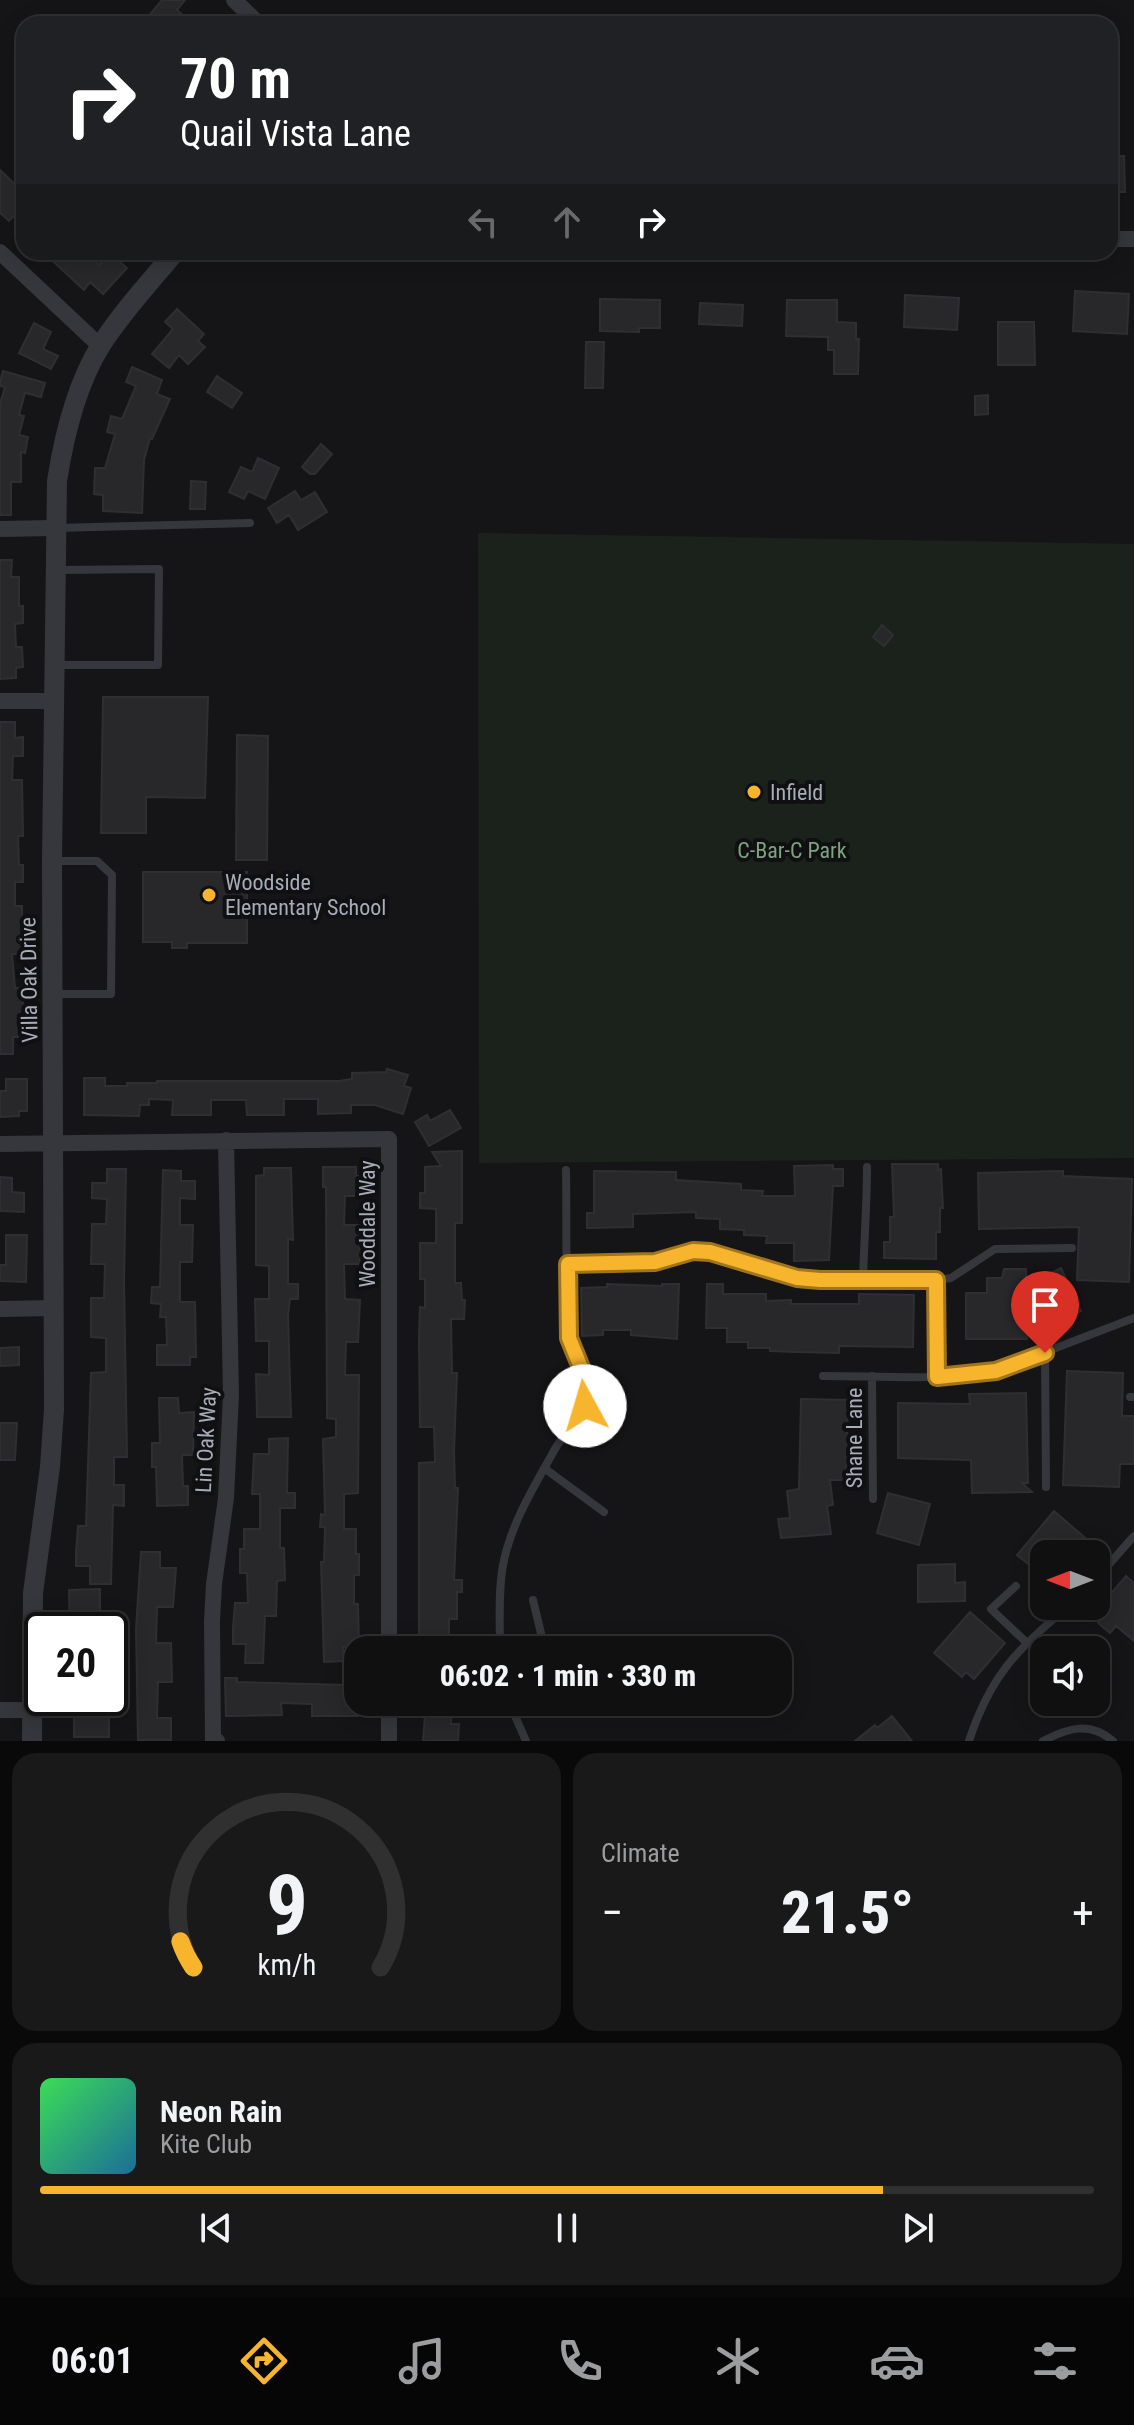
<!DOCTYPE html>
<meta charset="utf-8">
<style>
:root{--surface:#101011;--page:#19191a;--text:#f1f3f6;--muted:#9c9d9f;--line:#303031;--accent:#f7b42d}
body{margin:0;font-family:"Roboto Condensed",sans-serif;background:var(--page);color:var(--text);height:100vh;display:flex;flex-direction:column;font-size:30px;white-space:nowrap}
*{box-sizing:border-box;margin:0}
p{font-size:26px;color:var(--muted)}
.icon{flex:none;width:44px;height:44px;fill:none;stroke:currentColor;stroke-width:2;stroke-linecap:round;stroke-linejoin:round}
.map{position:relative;height:1741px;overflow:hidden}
.drawer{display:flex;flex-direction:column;gap:12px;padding:12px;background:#090909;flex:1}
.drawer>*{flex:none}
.top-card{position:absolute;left:16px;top:16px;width:1102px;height:244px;border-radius:24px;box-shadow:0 4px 20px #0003,0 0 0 2px var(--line);background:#202124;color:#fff;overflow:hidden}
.needle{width:52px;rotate:270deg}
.buttons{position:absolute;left:1030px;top:1540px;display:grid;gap:16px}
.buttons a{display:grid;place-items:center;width:80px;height:80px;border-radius:16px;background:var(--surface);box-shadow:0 4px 20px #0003,0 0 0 2px var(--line);font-size:40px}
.speed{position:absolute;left:24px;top:1612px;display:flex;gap:16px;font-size:40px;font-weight:700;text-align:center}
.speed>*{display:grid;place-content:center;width:104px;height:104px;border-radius:50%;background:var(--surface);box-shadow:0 4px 20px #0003,0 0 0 2px var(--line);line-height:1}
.speed .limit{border:4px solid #111;border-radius:12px;background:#fff;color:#111}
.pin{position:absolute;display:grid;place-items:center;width:68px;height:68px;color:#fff;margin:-82px -34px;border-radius:50% 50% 50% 0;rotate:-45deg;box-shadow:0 0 8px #0007}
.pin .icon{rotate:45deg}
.me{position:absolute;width:88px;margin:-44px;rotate:354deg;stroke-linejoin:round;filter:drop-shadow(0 0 6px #0008)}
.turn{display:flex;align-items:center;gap:28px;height:168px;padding:0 32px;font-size:36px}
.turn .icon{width:104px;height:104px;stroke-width:2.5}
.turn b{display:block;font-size:56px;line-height:68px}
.lanes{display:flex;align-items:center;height:76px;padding:0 32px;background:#0003;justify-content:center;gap:40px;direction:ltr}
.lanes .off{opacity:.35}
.big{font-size:60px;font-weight:800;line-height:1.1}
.drawer .tile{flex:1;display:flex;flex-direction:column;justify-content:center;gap:12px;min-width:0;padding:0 28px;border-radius:24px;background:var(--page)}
.drawer .dial{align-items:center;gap:0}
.dial svg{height:208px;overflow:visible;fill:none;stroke:var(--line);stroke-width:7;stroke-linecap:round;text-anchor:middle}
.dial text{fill:var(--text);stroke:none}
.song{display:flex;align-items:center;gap:24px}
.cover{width:96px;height:96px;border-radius:12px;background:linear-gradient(135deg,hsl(130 70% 55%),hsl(200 70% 35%))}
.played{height:8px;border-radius:4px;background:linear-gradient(90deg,var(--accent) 80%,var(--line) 80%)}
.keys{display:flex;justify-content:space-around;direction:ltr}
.heat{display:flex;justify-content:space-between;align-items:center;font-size:44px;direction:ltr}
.drawer .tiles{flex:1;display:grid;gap:12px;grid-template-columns:1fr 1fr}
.tile:last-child{grid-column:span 2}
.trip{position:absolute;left:344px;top:1636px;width:448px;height:80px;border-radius:24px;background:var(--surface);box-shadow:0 4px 20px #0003,0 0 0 2px var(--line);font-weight:800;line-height:80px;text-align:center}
.tabs{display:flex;height:128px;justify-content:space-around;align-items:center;background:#060607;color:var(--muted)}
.tabs .icon{width:56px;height:56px}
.tabs .on{color:var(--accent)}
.tabs b{font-size:36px;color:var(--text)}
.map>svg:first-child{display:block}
.green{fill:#1b221c}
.building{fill:#28282b;stroke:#2f2f33;stroke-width:2}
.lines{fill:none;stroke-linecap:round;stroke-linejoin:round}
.service{stroke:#36373c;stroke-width:8}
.minor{stroke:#36373c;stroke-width:16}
.tertiary{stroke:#36373c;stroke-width:20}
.route-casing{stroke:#a1751d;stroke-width:20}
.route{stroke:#f7b42d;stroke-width:14}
.poi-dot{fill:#f7b42d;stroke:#101012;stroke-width:3}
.labels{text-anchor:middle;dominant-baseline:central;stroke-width:8;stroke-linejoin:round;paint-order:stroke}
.poi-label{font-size:22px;fill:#a7acb8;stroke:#101012;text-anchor:start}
.park-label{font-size:22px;fill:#7da37f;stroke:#101012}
.street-label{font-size:22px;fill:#a7acb8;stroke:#101012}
</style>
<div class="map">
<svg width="1134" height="1741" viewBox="0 0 1134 1741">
<rect width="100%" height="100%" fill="#151517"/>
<path class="green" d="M478,533L1134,544V1158L479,1163Z"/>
<path class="building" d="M162,0H185L177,10L193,24H142Z
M1110,156H1124L1125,192H1110Z
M0,170L24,193V221L16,214L9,221L0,213Z
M43,252H86L99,265L110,253L127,268L103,294L90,282L84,290Z
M1075,291L1129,294L1127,334L1073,331Z
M905,295L959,298L957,330L904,327Z
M600,299L660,300V328H639V332L600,331Z
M787,300H837V322L856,323V339H859L858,374H834V350H828V337L786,336Z
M700,303L743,305L742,326L699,324Z
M177,309L204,334L198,341L205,347L188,364L179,355L169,368L152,354L173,329L165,322Z
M998,322H1034L1035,365H998Z
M34,323L51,332L43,349L58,356L51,369L19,353Z
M586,342H604L603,388H585Z
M132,367L162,380L157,394L170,399L152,439L150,438L144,460L142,513L103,511V495L94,494L95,468H105L115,434L107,432L111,416L122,419L136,386L126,382Z
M3,371L45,383L41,397L25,393L19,415L24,416L19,435L28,437L25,453L21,452V482H11V515H0V404L5,387L0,386V382Z
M217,376L242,393L232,408L207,392Z
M988,395V414L975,415V396Z
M321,444L332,454L315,474H310L302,467Z
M258,458L279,468L265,499L248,491L244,499L229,492L241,467L252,472Z
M191,481L206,482L205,509H190Z
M295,491L301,500L315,492L327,512L298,530L289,515L277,523L268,508Z
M0,560H12L11,577H19V606H23V623L15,624L16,647H22L23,667L16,668V678L0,679Z
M882,625L893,635L884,646L873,637Z
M103,697H208L205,798L146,797V833H101Z
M0,722H15V738L23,737V756H13L12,780H22L23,836H18L19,865H23V882H15V906H22V954H12L15,988H23V1037H13V1054H0Z
M237,735L268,736L267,860H236Z
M143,872H247V943H187V948H172V942H143Z
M387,1069L408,1075L404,1086L411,1088L403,1114L375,1105H351V1113L318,1114V1099H284V1115H247L246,1100H211V1115H172L173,1100L149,1099V1105H140L139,1116L84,1115V1078H105V1086H127V1083H157V1081H339L352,1079V1073L386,1072Z
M6,1079H27V1111H19V1116L0,1117V1091H6Z
M450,1110L461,1128L429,1146L415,1122L427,1115L430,1121Z
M462,1151V1223H455V1283H461L462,1300H465L464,1319H451L452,1373H457L454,1452L455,1488H458L454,1580H462V1592H457V1619H449V1650H419V1463L435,1462L434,1427H420L419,1337L420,1307L425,1308V1279H420V1243H436V1209L420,1208V1193H425V1167L441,1166L432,1152Z
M892,1164H938V1170L941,1169L943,1208H940V1232H936V1259L884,1258V1242H890V1217H894Z
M833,1165V1169H843V1186H833L829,1260L794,1261V1243H766L767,1236L744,1235V1230L720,1229V1219L696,1218V1212L633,1214V1227L587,1228V1213H594V1171L676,1172V1180L741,1184V1190L763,1191L762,1196H795L794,1166Z
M323,1167H356V1176H360V1196H345L344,1225H360V1264H344L345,1299L360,1300L358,1342H346L345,1375H359L358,1493L344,1494V1529H356V1554H359V1575H354V1604H358L359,1647H343V1661L324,1662L321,1562H324L325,1527H320L321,1514L325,1515L323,1439L336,1437V1419L327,1418L326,1187H323Z
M264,1168H291L293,1240L288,1239V1284H298V1299H290L288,1315L291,1417H257L256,1374L269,1375V1341H256L255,1299H269V1266L256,1265V1176L264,1175Z
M107,1169H126L124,1282L127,1457H114V1485H124V1506L113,1505L111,1584H90V1566H76V1553L78,1526H86L91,1373L106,1372V1338L91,1337V1298H104L105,1264H91L92,1224H106L107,1199L92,1198V1183H107Z
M163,1170L181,1171V1181H195V1199L180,1198V1225H193L192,1262H180V1302H195L196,1357H190V1365H157V1345H167L166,1317H160L161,1304L151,1303L152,1287H160Z
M1063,1171V1176L1132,1179L1129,1282L1077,1280L1079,1227L979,1229L978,1173Z
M0,1177L12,1178V1192L24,1193V1212L0,1211Z
M6,1235H27L26,1282L0,1281V1265H6Z
M1061,1268L1081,1311L1057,1322L1037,1280Z
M1004,1269H1026L1027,1339H966V1293H987V1278H1002Z
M607,1284L662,1286V1284H679L677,1339L631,1335V1330H603V1335L582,1336L581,1288L607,1287Z
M707,1284H723V1294H766V1301L791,1300V1304H859V1294L914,1295L913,1347L839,1346V1353L796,1352L770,1351V1348H748V1342H727V1328H706Z
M19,1347V1365L0,1366V1348Z
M1067,1371L1123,1373L1122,1416H1134V1464H1120L1119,1487L1063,1485Z
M1026,1393L1028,1483H1022L1032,1492L972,1493L971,1460L898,1458V1403L970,1404L969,1394Z
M159,1398H178L179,1413L194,1412L193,1455H182L183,1486H188V1505L157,1506L156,1467H152V1443H160Z
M801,1399L848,1400L846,1480H830L833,1505L827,1506L831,1534L781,1538L778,1519L790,1518L787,1491L799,1489Z
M0,1423H17L15,1460H0Z
M288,1438L287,1493H295V1508H280V1548H284L285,1580L277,1581L276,1616H265L263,1663H245L246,1644H233V1628L235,1603H248L247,1573H240V1549H244V1529H260V1494H252L254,1454H269V1439Z
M888,1493L930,1504L919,1545L877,1533Z
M1054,1511L1090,1542L1080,1554H1044V1577L1017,1555Z
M141,1552H160V1568H176L173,1607H157L156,1643H171L172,1682H158L157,1718H171V1740H138L136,1629Z
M955,1564V1583L965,1582V1601L918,1602V1565Z
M1126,1576L1134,1583V1641L1116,1626L1110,1633L1098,1623L1104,1616L1097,1610Z
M100,1589V1630H70L69,1590Z
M970,1612L1005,1643L974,1679L966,1672L962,1677L934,1653Z
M225,1678H237V1682L345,1685V1679H358V1716H312V1704L281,1703L282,1715L226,1716Z
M69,1702H109V1737H74V1716H69Z
M426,1702H451V1724H459L458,1741H423Z
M892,1716L912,1741H855L875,1725L877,1728Z"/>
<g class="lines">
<path class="service" d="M56,528L250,523
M56,570L159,569L158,665H56
M53,861H97L112,875L111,994H54
M568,1264L655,1262L693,1251L710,1252L797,1278L820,1280H936L951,1278L995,1249L1072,1248
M863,1280C864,1242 867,1205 867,1167
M936,1280L937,1377
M1045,1353L1046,1487
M823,1376C880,1376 940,1381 996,1371L1134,1318
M872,1376L873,1499
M1130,1397H1134
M544,1468L604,1512
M1096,1579L1134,1536
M1016,1586L991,1609L1026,1642
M533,1600L545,1650
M500,1650C500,1622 498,1593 503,1565C511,1523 535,1485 555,1449C564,1432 585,1417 588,1398C591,1375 571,1357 569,1334C565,1280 567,1224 566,1170
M509,1702L526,1741
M969,1741C990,1676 1018,1648 1069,1606
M1043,1741C1068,1728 1090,1721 1113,1741"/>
<path class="minor" d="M234,0L259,24
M1110,239H1134
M0,252L100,346
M0,529L55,528
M0,701H55
M0,1144L389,1139V1650
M0,1309L54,1308
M0,1710H32
M217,1741H213L212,1621L214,1584L226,1498L231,1395L226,1140
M389,1741V1702"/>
<path class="tertiary" d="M32,1741L33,1593L50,1467L54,1409L52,861L57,481C64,436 76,385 101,345C122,312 150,282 175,252"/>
</g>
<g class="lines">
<g class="route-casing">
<path id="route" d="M585,1406L588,1385L569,1338L568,1264L655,1262L693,1251L710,1252L797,1278L820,1280H936L937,1377L996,1371L1045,1353"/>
</g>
<use href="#route" class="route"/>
</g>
<g class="poi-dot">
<circle cx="754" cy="792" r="8"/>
<circle cx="209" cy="895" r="8"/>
</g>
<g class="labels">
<g class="poi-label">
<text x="770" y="792">Infield</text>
<text x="225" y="882">Woodside<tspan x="225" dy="25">Elementary School</tspan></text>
</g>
<g class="park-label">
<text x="792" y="850">C-Bar-C Park</text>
</g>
<g class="street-label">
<text transform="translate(29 980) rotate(-91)">Villa Oak Drive</text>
<text transform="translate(367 1224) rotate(-90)">Wooddale Way</text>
<text transform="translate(854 1438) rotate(-90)">Shane Lane</text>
<text transform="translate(206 1440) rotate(-87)">Lin Oak Way</text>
</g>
</g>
</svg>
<div class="buttons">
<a><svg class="needle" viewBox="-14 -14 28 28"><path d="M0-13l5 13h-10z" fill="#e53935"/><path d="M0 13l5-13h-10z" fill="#9c9d9f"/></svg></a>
<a><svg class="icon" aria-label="sound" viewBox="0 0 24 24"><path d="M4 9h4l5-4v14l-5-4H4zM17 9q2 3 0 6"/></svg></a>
</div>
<div class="speed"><div class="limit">20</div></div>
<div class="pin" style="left:1045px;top:1353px;background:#d93025"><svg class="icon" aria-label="arrive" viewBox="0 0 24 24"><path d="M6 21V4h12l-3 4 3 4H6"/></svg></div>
<svg class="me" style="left:585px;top:1406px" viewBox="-20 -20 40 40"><circle r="19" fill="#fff"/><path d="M0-13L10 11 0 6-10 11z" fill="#f7b42d"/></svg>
<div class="trip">06:02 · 1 min · 330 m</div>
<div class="top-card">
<div class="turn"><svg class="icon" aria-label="right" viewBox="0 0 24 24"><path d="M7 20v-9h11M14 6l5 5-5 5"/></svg><div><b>70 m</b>Quail Vista Lane</div></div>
<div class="lanes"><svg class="icon off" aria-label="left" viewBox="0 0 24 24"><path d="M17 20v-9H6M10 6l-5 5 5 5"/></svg><svg class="icon off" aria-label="ahead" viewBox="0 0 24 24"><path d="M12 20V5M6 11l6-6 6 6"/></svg><svg class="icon" aria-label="right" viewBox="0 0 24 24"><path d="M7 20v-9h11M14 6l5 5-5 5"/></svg></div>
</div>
</div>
<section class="drawer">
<div class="tiles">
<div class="tile dial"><svg viewBox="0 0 100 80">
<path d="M14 69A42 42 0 1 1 86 69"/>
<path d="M14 69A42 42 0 0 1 9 59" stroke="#f7b42d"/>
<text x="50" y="56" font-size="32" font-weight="700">9</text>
<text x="50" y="72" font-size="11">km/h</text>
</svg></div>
<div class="tile"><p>Climate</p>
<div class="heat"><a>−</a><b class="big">21.5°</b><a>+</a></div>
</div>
<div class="tile">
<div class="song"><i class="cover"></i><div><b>Neon Rain</b><p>Kite Club</p></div></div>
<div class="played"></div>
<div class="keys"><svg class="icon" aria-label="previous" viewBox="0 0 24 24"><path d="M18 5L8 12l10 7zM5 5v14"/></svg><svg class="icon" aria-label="pause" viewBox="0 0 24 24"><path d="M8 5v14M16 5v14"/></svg><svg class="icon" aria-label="next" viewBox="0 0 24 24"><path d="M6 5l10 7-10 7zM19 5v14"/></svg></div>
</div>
</div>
</section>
<nav class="tabs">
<b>06:01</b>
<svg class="icon on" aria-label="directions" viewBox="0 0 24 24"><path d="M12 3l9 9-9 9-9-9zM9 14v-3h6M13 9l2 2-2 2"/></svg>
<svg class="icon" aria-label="music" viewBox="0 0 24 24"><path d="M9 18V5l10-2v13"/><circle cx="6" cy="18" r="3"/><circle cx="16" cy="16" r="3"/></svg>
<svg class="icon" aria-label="phone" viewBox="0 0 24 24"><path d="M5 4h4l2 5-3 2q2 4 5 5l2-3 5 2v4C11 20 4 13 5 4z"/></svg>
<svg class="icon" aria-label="climate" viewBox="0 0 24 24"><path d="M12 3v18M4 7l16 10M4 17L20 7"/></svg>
<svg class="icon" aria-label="car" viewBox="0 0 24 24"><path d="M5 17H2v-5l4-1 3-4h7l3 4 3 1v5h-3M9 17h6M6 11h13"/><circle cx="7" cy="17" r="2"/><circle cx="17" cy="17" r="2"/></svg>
<svg class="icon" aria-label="filters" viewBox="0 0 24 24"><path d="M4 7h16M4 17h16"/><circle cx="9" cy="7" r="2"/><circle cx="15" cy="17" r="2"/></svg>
</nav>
